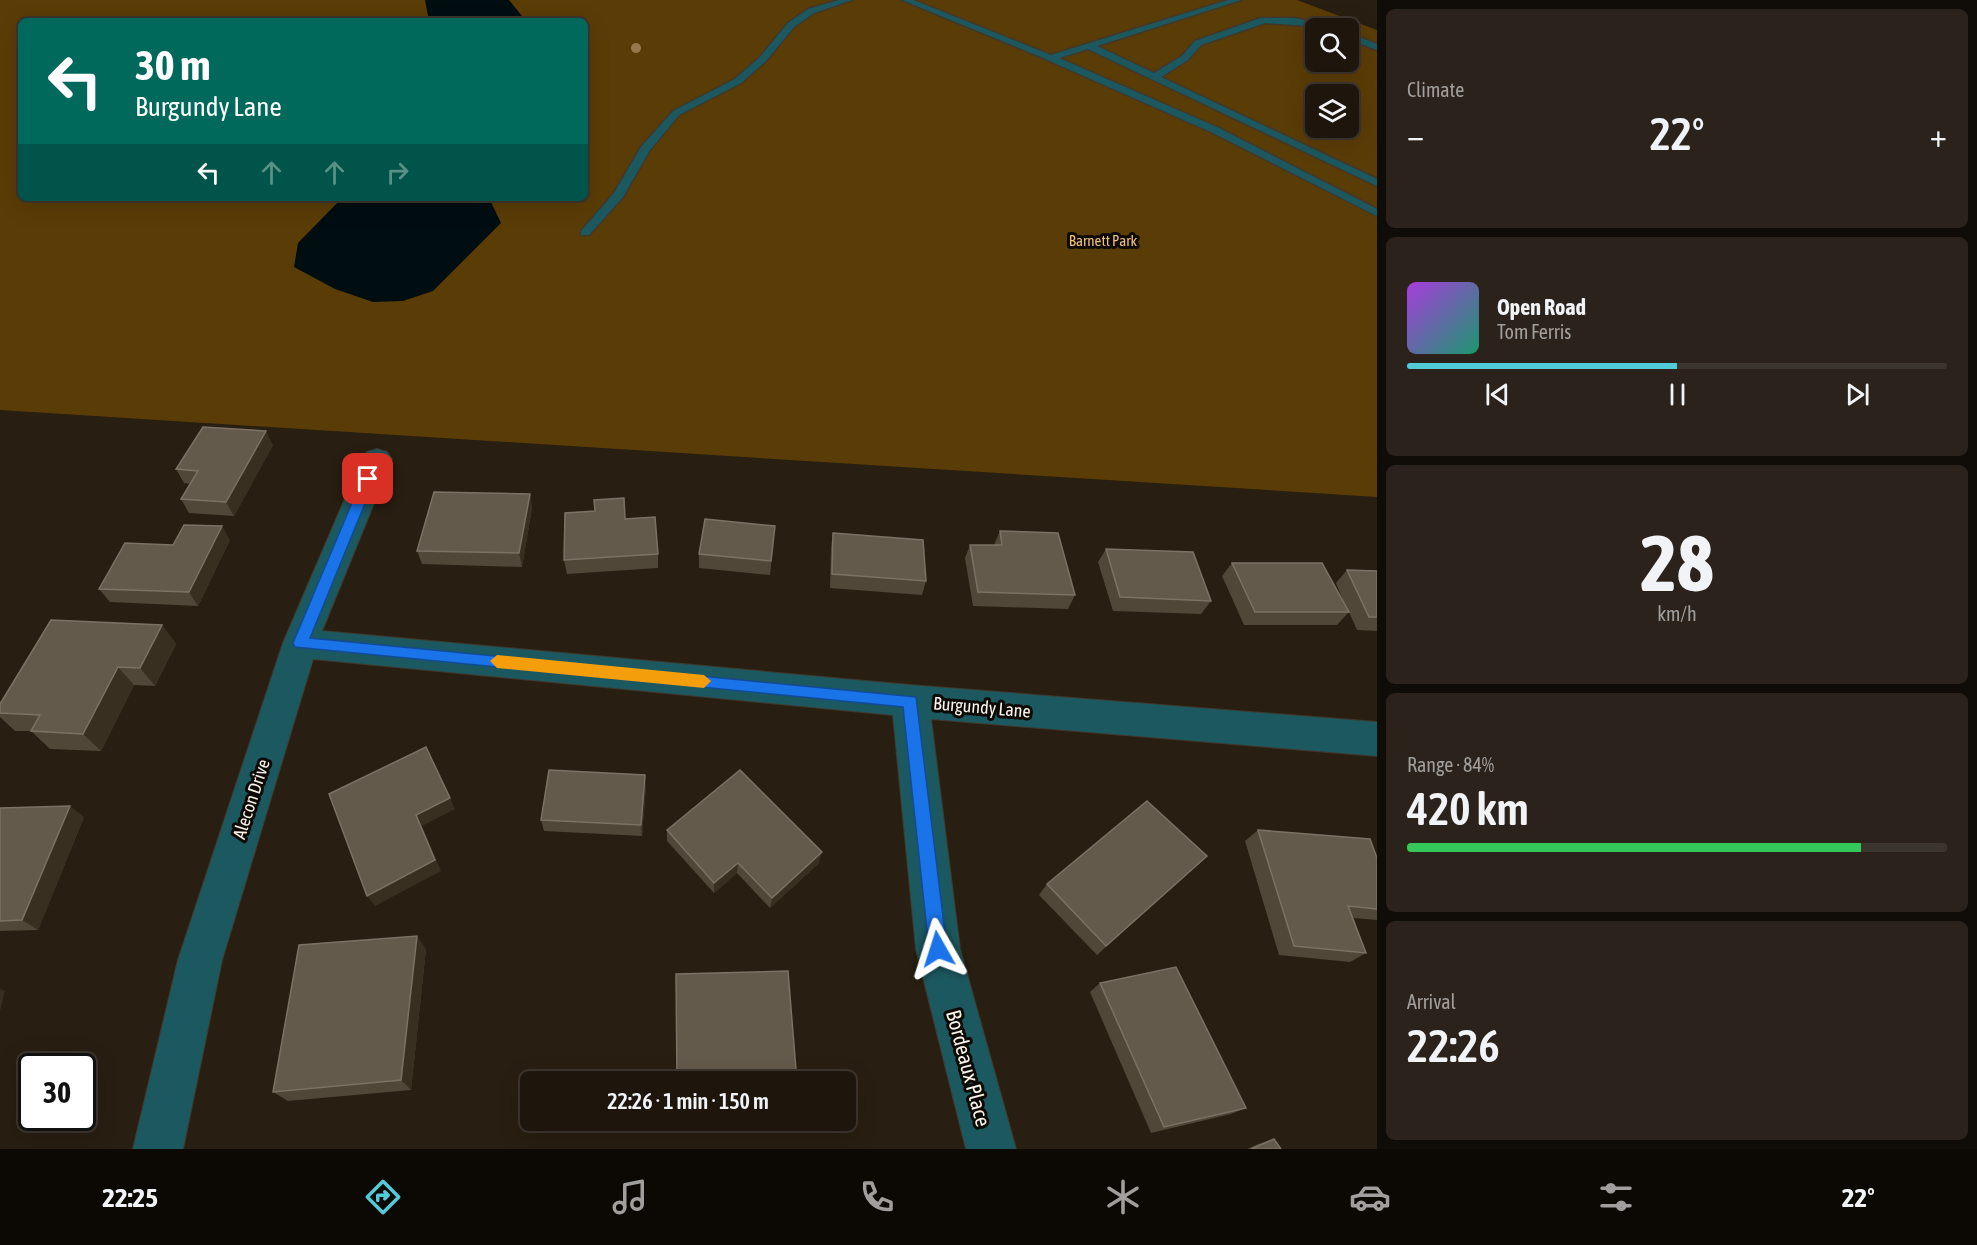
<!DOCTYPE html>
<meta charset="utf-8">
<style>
:root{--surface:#1e160d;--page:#2b231b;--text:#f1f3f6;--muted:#a19f9d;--line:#3c352e;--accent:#52cbd9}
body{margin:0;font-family:"Asap Condensed",sans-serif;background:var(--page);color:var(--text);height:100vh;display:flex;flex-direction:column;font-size:22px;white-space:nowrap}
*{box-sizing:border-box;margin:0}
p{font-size:20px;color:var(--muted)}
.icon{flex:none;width:33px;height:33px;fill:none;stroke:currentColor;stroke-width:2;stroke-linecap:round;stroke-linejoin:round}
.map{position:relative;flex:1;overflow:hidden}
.details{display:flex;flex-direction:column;gap:9px;padding:9px;background:#100c07;width:600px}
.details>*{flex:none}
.banner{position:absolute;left:18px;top:18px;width:570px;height:183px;border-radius:9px;box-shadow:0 6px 24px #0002,0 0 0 2px var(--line);background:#00695c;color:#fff;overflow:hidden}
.buttons{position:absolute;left:1305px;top:18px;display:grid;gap:12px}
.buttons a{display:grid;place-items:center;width:54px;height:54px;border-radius:9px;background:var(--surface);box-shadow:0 6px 24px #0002,0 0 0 2px var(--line);font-size:30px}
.speed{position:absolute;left:18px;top:1053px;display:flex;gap:12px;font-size:30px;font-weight:700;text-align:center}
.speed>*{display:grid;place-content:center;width:78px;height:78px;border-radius:50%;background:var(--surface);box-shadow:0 6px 24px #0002,0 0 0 2px var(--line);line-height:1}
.speed .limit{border:3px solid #111;border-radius:9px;background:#fff;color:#111}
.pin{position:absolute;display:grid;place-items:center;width:51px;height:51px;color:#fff;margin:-26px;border-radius:12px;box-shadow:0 3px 9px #0006}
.me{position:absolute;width:66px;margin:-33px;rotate:354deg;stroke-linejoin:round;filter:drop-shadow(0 0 4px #0008)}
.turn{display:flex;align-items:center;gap:21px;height:126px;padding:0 18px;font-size:27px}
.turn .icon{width:78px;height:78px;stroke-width:2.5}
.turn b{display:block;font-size:42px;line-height:51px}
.lanes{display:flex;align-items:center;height:57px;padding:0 18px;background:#0003;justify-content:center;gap:30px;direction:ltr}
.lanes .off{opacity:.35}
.big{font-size:45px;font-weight:600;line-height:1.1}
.details .card{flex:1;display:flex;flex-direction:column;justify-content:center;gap:9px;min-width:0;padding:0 21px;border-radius:9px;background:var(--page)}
.details .dial{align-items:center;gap:0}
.dial b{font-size:78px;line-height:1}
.song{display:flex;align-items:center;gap:18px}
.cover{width:72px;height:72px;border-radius:9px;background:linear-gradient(135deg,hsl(280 70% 55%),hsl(160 70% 35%))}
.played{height:6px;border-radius:3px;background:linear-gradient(90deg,var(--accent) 50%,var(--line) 50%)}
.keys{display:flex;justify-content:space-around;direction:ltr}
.heat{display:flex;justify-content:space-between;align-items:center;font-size:33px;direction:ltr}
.charge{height:9px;border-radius:4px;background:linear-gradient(90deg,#34c759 84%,var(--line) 0)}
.trip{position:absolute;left:520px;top:1071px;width:336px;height:60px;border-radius:9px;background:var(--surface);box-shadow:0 6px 24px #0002,0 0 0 2px var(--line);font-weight:600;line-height:60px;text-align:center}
.dock{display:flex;height:96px;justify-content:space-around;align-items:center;background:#0c0905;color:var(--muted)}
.dock .icon{width:42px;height:42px}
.dock .active{color:var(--accent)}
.dock b{font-size:27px;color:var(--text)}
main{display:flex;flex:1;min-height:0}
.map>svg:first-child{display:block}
.green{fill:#5a3c06;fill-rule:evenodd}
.water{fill:#000e11}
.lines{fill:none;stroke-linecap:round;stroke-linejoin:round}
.lane-casing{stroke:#41382b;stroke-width:3}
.street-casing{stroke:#41382b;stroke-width:2}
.lane{fill:#1c585f;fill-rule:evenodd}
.street{fill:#1c585f;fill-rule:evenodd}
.tree{fill:#97784a}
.wall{fill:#514738}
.shaded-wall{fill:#392f21}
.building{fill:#635a4c;stroke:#7b7265;stroke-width:1.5}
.route{fill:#1a73e8;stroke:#114b97;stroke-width:1.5}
.slow{fill:#f59e0b}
.labels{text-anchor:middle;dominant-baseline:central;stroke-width:6;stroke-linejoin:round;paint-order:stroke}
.far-park-label{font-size:15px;fill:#f2c178;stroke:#0d0905}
.street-label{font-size:18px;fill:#faf4eb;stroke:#0d0905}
.near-street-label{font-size:21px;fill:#faf4eb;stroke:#0d0905}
</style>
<main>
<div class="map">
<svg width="1377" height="1149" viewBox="0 0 1377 1149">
<rect width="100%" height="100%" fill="#281e11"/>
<path class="green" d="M0,0H1297L1377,30V497L0,410ZM21,21H585V198H21ZM1316,28H1348V62H1316ZM1316,94H1348V128H1316Z"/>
<path class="water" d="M425,0H509L526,21H429Z
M342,198H489L501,223L433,291L403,301L373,302L335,289L294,267L298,243Z"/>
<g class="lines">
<g class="lane-casing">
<path id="lane" d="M839,0H852L814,13L794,27L766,61L741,83L679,115L650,150L623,197L589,235H581V231L614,193L641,147L673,111L735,79L760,57L788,23L808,9Z
M902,0H913L1051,55L1228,0H1241L1097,46L1154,73L1182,56L1195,41L1261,18H1294L1333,26L1334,28L1265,23L1201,45L1188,60L1161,77L1377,179V186L1088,49L1059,58L1219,128L1377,209V216L1211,132L1036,55Z
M1348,33L1377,44V50L1348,39Z"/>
</g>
<g class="street-casing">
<path id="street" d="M377,449L387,452L392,459L322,631L910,685L1377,722V756L931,719L960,949L1016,1149H966L916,949L893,715L313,659L222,960L183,1149H133L178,960L283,643L362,459L367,452Z"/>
</g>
<use href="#lane" class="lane"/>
<use href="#street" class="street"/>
</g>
<circle class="tree" cx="636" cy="48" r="5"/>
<path class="wall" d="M273,445L234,516L189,513L181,499L190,484L184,483L176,469Z
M530,494L532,508L522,567L422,564L417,551Z
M626,519L658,554V568L567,574L564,560Z
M775,526L770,575L699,568V554Z
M1000,531L1075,595L1068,609L973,606L965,558L970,545H994Z
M833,533L926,581L922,595L830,588L831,547Z
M230,540L198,606L110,602L99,589L173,545Z
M1106,549L1211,601L1201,614L1113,611L1098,562Z
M1232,563L1345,605L1336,583L1347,570L1377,571V631L1357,630L1349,612L1337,625H1244L1222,576Z
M162,625L176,644L155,686L134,685L101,751L50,749L31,731H15L0,717V704Z
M646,786L642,836L544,831L541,820Z
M0,808L84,817L38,930L0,931Z
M667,830L819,863L770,908L737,873L714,893L667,841Z
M1258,830L1377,858V920L1353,918L1366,953L1350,962L1279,955L1245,841Z
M1207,856L1097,955L1039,895L1047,884Z
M426,949L411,1090L288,1101L273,1092Z
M1100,983L1246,1108L1231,1114L1151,1133L1090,992Z
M1274,1139L1281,1149H1247L1258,1144Z"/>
<path class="shaded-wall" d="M266,431L273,445L234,516L226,502Z
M530,494L532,508L522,567L519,553Z
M222,526L230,540L198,606L189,592Z
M162,625L176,644L155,686L140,668Z
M118,667L134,685L101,751L83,734Z
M645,775L646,786L642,836L641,825Z
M450,798L455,809L422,826L441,871L375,906L367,896L416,815Z
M70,806L84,817L38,930L22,920Z
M822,852L819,863L770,908L772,898Z
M738,863L737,873L714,893V883Z
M417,936L426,949L411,1090L401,1080Z
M0,989L5,991L0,1011Z"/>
<path class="building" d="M203,427L266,431L226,502L181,499L198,471L176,469Z
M434,492L530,494L519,553L417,551Z
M624,498L625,519L655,517L658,554L564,560L565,513L595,511L594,500Z
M705,519L775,526L771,561L699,554Z
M184,525L222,526L189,592L99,589L125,543L173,545Z
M1000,531L1058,533L1075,595L978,592L970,545H1002Z
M833,533L923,540L926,581L832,574Z
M1106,549L1193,552L1211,601L1120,597Z
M1232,563H1322L1349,612H1255Z
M1347,570L1377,571V617H1369Z
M51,620L162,625L140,668L118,667L83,734L31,731L40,715L0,713V704Z
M426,747L450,798L416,815L435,860L367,896L329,794Z
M549,770L645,775L641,825L541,820Z
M740,770L822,852L772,898L738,863L714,883L667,830Z
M1147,801L1207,856L1106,946L1047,884Z
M70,806L22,920L0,921V808Z
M1258,830L1370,839L1377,858V909L1348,906L1366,953L1294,946Z
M417,936L401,1080L273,1092L299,945Z
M1176,967L1246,1108L1164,1127L1100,983Z
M788,971L797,1082H677L676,974Z
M1274,1139L1281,1149H1251Z"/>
<path class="route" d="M368,474L375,479L310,638L916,697L947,949L944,955L938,958L931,955L929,949L903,707L295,647L293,643L362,479Z"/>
<path class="slow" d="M497,655L704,675L711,681L704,688L497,668L490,661Z"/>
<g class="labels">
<g class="far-park-label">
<text x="1103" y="240">Barnett Park</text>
</g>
<g class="street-label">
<text transform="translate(982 707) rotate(5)">Burgundy Lane</text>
<text transform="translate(251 799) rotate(-72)">Alecon Drive</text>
</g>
<g class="near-street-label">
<text transform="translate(969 1068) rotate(75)">Bordeaux Place</text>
</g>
</g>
</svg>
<div class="buttons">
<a><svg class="icon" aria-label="search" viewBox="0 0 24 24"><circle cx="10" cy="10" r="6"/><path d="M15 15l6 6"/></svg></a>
<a><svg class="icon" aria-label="layers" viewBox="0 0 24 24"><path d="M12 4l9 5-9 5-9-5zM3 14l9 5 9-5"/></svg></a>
</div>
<div class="speed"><div class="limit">30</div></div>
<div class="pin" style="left:368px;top:479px;background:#d93025"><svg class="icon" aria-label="arrive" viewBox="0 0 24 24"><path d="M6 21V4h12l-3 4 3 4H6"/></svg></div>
<svg class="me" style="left:938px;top:949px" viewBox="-20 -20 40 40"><path d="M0-17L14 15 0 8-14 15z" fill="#1a73e8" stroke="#fff" stroke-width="4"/></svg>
<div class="trip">22:26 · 1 min · 150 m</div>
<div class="banner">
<div class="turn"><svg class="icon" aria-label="left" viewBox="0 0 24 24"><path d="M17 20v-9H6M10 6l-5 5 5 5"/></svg><div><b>30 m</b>Burgundy Lane</div></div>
<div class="lanes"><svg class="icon" aria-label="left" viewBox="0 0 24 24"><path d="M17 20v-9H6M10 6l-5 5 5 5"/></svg><svg class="icon off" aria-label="ahead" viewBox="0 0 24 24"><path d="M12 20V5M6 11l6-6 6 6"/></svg><svg class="icon off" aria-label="ahead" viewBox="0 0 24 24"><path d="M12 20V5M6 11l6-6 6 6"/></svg><svg class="icon off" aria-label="right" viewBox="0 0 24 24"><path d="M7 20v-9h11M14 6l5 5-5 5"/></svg></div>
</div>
</div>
<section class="details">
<div class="card"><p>Climate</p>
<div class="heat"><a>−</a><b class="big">22°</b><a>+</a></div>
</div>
<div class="card">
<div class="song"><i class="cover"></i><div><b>Open Road</b><p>Tom Ferris</p></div></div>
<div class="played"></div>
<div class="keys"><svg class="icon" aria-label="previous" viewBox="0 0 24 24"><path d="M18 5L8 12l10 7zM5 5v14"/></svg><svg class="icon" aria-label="pause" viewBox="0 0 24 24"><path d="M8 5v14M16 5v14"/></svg><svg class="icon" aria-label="next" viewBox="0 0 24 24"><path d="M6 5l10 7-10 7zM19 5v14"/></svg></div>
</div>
<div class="card dial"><b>28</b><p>km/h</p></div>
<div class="card"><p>Range · 84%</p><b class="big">420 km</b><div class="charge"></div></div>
<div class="card"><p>Arrival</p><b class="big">22:26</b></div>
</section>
</main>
<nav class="dock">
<b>22:25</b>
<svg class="icon active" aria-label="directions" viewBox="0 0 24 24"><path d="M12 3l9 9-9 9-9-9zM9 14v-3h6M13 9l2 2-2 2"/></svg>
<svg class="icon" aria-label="music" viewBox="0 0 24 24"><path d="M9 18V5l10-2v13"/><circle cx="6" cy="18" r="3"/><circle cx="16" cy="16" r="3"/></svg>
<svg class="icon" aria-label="phone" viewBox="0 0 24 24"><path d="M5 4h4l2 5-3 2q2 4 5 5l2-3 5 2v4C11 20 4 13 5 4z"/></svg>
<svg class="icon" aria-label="climate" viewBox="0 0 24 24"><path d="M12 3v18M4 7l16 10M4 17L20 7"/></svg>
<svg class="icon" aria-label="car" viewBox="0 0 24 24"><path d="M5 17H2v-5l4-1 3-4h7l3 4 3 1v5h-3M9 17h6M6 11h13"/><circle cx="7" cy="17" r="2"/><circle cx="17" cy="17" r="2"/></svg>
<svg class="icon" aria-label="filters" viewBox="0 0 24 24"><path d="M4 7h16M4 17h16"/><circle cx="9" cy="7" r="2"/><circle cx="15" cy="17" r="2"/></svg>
<b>22°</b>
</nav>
